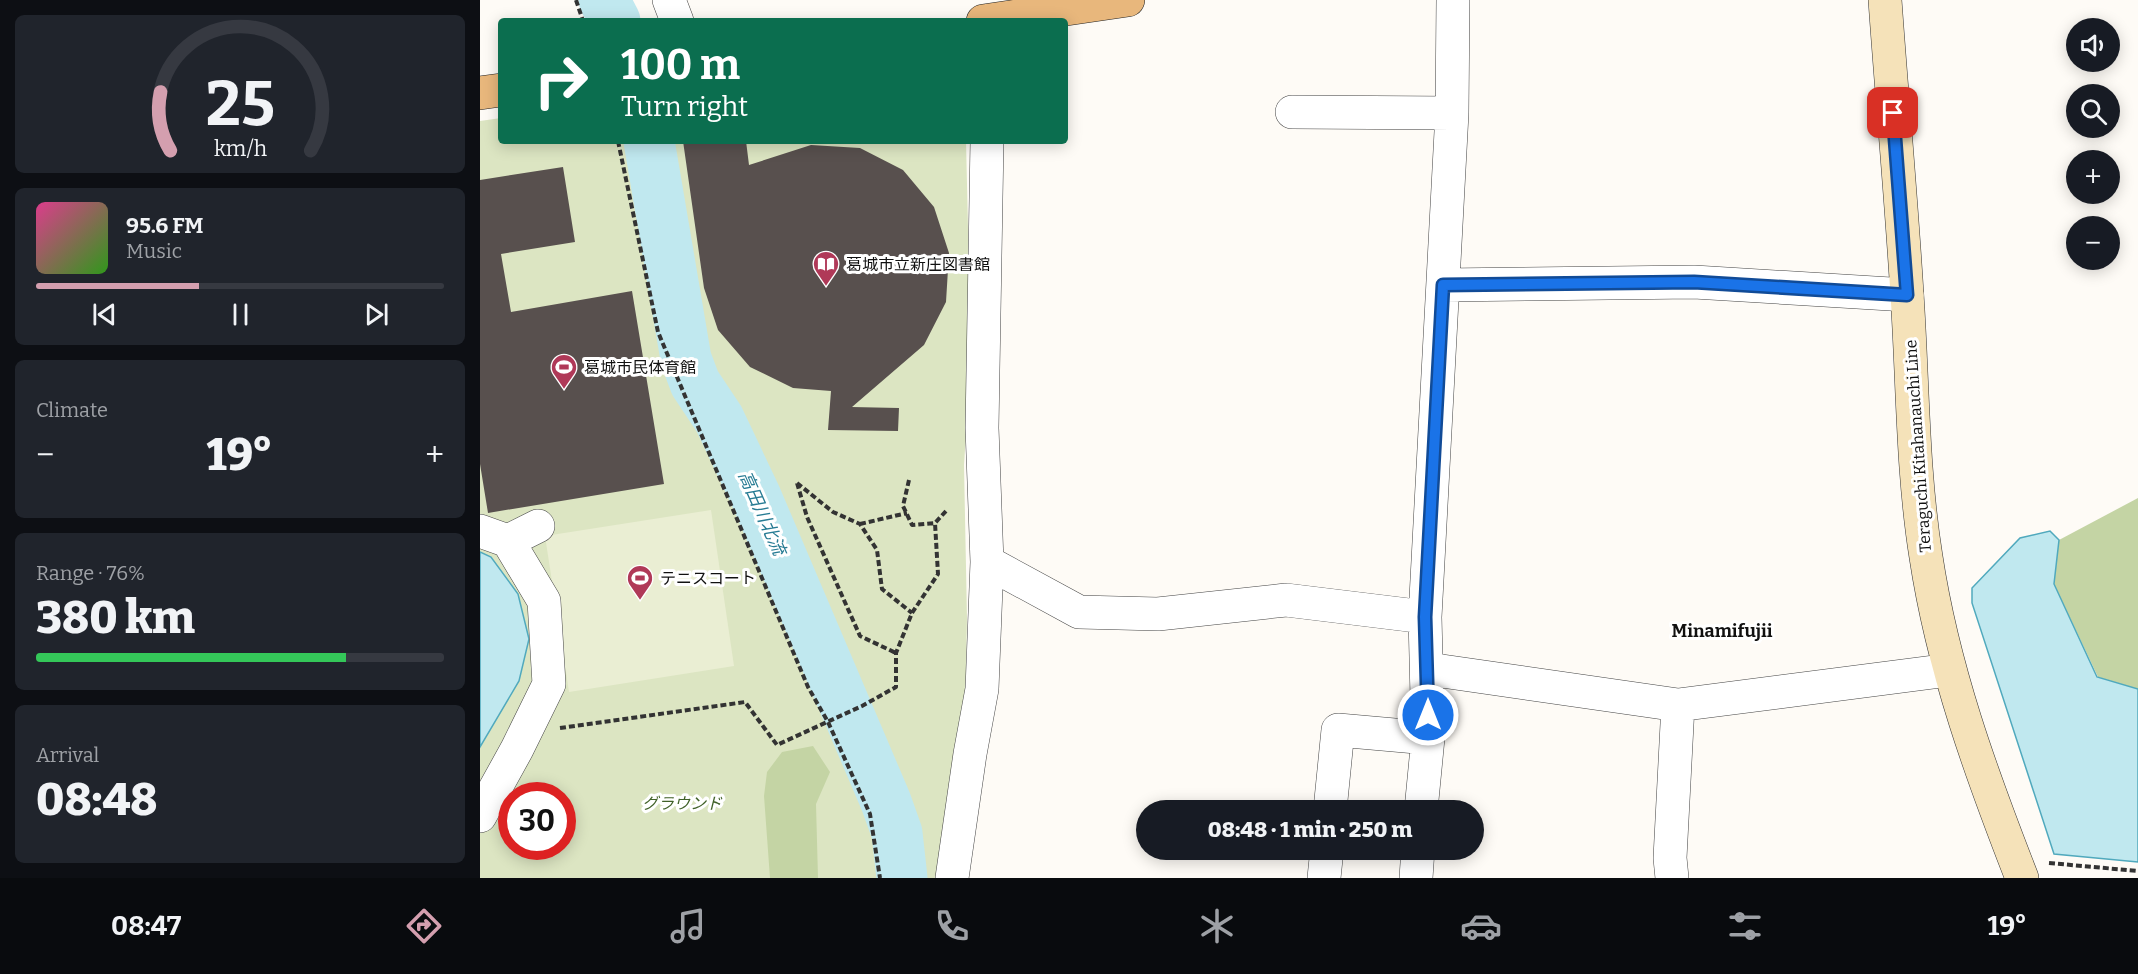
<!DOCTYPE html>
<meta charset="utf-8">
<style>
:root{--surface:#171b24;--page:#20242c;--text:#f1f3f6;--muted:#9ea1a6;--line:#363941;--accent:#d49faf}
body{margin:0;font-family:Bitter,"Noto Sans JP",serif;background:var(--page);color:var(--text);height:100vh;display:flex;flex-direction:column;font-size:22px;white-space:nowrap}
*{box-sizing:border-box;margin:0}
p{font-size:20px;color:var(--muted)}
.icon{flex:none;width:33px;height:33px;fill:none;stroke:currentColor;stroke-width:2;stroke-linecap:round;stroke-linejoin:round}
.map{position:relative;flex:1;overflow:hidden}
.details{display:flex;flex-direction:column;gap:15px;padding:15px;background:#0d0f14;width:480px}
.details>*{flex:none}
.top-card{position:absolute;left:18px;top:18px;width:570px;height:126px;border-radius:6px;box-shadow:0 3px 15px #0003;background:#0b6e4f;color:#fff;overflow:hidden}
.buttons{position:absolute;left:1586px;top:18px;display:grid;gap:12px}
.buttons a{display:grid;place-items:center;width:54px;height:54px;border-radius:50%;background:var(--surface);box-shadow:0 3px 15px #0003;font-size:30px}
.speed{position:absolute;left:18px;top:782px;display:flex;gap:12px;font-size:30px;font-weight:700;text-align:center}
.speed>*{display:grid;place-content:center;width:78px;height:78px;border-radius:50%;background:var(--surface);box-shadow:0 3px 15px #0003;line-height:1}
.speed .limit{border:9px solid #d22;background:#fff;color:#111}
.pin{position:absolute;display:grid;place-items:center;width:51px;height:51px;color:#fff;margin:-26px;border-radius:12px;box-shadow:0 3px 9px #0006}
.me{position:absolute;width:66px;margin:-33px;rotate:0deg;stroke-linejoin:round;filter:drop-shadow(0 0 4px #0008)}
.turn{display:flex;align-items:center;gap:21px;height:126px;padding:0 24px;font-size:27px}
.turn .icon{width:78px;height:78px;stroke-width:2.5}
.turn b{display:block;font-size:42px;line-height:51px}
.big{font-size:45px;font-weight:800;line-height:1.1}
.details .tile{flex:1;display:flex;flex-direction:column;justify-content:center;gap:9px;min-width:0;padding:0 21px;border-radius:9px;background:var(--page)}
.details .dial{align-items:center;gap:0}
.dial svg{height:156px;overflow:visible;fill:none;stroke:var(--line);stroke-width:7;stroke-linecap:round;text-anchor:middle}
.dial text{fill:var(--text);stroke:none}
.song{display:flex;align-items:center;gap:18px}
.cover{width:72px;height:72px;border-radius:9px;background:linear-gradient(135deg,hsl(330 70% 55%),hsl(110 70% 35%))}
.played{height:6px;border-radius:3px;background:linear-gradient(90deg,var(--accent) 40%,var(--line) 40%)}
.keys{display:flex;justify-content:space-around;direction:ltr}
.heat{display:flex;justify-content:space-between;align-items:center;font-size:33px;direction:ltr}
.charge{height:9px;border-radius:4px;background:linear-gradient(90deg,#34c759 76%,var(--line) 0)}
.trip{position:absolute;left:656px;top:800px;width:348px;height:60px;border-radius:30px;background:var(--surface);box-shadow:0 3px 15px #0003;font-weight:800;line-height:60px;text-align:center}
.tabs{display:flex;height:96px;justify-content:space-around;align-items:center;background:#090b0e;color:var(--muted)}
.tabs .icon{width:42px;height:42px}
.tabs .on{color:var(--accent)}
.tabs b{font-size:27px;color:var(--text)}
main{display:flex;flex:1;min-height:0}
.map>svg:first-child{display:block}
.green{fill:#dce5c2;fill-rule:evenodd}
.forest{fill:#c4d4a4}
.pitch{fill:#eaeed3}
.water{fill:#c0e8ef;stroke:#50a9bd;stroke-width:1.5}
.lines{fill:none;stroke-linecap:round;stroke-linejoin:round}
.river{stroke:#c0e8ef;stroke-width:51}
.building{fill:#58504e}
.street-casing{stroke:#444;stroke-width:34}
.secondary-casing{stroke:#333;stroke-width:34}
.primary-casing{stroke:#222;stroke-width:34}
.path{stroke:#333;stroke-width:4;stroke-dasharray:6 3;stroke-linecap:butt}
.street{stroke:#fff;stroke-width:33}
.secondary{stroke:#f5e2b9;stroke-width:33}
.primary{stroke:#e8b77c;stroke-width:33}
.route-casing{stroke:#114b97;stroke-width:15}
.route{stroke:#1a73e8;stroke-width:10}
.labels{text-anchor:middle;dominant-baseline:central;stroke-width:6;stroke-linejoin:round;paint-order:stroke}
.poi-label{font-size:16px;fill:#111;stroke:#fff;text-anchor:start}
.street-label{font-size:16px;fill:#111;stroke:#fff}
.park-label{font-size:16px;font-style:italic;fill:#406128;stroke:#fff}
.water-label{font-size:18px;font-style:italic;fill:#287c94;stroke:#fff}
.neighbourhood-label{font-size:18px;font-weight:bold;fill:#111;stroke:#fff}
</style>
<main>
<section class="details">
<div class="tile dial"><svg viewBox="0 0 100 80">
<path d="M14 69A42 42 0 1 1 86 69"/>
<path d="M14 69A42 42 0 0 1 9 39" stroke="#d49faf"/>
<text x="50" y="56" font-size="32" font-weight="700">25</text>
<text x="50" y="72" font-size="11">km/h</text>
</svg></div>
<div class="tile">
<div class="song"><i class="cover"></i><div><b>95.6 FM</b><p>Music</p></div></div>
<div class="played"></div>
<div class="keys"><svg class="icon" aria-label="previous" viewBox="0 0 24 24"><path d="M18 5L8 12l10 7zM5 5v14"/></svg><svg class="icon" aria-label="pause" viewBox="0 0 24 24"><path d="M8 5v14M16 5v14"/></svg><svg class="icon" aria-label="next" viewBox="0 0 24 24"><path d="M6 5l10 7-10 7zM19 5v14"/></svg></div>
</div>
<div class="tile"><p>Climate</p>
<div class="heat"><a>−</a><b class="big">19°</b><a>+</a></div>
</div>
<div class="tile"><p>Range · 76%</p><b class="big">380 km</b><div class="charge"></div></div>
<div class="tile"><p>Arrival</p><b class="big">08:48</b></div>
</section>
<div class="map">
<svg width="1658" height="878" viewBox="0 0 1658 878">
<rect width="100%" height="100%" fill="#fefbf6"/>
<path class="green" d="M21,118V141H486L491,357L484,465L487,618L485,713L463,878H0V121ZM32,795H82V846H32Z"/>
<path class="forest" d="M1658,498V689L1618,677L1574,584L1579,540Z
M333,746L350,772L336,804L338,878H290L284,796L287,772L302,752Z"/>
<path class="pitch" d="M231,510L254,666L89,692L65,536Z"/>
<path class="water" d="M1570,531L1579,540L1574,584L1617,677L1658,689V862L1574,854L1492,603V588L1540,538Z
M0,552L11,557L38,594L49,639L39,681L0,747Z"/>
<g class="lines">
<path class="river" d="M124,0L135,21
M169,141L206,359L215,383L239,419L276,497L406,802L417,833L422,878"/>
</g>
<path class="building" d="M203,141H266L269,165L331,145L380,148L423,170L454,207L469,253L466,302L444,345L372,407L419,408L418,431L348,430L351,391L313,388L270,367L238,330L224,288Z
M83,167L95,242L21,254L31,312L152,291L184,484L8,513L0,464V180Z"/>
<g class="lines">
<g class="street-casing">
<path id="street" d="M189,0L197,21
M812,112L972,113
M963,285L1214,282L1427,295
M0,531L28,541
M507,562L599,612L678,614L806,600L945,617
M948,669L1198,705L1469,670
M850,810L858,730L948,738
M941,810L948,738L945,617L972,113L973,0
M0,816L37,749L69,684L64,601L28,541L58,526
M472,878L490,754L502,689L507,562L502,428L507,141
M844,878L847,849
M936,878L938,849
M1192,878L1190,858L1198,705"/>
</g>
<g class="secondary-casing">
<path id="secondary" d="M1405,0C1412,98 1421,196 1427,294C1433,382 1432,470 1446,557C1463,669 1501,773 1542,878"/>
</g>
<g class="primary-casing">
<path id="primary" d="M503,21L648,0
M0,93L21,90"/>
</g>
<path class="path" d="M96,0L103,21
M138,141L178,332L328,687L348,722L390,814L400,878
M429,480L423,506L432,525L455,523L466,511
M317,483L327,517L380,636L416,653
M317,483L353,512L380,524L397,550L402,589L432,613
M380,524L427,513
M80,728L265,702L297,745L382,706L416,687V653L432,613L458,574L455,523
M1569,863L1658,871"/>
<use href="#street" class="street"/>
<use href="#secondary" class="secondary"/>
<use href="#primary" class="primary"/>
</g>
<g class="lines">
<g class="route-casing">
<path id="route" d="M948,715L945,617L963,285L1214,282L1427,295L1413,113"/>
</g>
<use href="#route" class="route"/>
</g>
<defs>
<g id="library-pin" transform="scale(1.35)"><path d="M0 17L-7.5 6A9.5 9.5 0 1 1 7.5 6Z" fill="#b03958" stroke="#fff"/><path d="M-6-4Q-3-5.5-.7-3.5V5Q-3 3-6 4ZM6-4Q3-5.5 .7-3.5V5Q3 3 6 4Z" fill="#fff"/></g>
<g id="stadium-pin" transform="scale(1.35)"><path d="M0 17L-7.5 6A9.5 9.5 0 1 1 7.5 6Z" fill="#b03958" stroke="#fff"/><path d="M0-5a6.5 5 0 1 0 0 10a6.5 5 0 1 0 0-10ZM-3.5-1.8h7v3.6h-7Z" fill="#fff"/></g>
</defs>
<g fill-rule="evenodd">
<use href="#library-pin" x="346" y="264"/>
<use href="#stadium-pin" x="84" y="367"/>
<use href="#stadium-pin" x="160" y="578"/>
</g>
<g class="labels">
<g class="poi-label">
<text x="366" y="264">葛城市立新庄図書館</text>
<text x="104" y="367">葛城市民体育館</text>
<text x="180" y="578">テニスコート</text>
</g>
<g class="street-label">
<text transform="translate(1438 446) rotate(-94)">Teraguchi Kitahanauchi Line</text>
</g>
<g class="park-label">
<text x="202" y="803">グラウンド</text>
</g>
<g class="water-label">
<text transform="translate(282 513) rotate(66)">高田川北流</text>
</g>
<g class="neighbourhood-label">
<text x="1242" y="631">Minamifujii</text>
</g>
</g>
</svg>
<div class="buttons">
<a><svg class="icon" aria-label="sound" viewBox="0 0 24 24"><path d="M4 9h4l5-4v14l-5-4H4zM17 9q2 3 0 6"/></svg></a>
<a><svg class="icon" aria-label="search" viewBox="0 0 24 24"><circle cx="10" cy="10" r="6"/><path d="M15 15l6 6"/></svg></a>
<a>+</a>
<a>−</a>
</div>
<div class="speed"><div class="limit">30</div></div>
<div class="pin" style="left:1413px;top:113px;background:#d93025"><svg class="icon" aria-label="arrive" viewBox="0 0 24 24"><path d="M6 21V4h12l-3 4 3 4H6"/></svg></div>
<svg class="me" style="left:948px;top:715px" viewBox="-20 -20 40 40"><circle r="17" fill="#1a73e8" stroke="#fff" stroke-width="3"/><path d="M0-11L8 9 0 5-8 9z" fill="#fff"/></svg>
<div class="trip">08:48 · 1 min · 250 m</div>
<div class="top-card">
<div class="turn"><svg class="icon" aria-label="right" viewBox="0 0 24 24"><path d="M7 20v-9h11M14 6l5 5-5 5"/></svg><div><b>100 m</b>Turn right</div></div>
</div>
</div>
</main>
<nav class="tabs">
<b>08:47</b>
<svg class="icon on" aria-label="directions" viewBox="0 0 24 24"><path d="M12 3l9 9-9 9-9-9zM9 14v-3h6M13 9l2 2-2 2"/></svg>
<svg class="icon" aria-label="music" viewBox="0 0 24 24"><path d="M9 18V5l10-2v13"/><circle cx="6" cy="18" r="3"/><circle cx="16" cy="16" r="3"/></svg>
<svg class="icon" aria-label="phone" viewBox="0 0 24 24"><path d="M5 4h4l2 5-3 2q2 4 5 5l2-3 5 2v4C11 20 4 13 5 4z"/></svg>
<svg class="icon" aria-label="climate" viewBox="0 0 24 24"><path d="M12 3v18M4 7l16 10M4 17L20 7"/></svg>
<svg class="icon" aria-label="car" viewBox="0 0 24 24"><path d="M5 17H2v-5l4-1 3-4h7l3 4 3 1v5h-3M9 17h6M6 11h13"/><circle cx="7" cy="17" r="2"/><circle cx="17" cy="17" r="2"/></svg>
<svg class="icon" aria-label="filters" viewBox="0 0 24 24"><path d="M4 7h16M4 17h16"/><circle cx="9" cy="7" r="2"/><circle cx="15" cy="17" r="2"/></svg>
<b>19°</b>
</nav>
